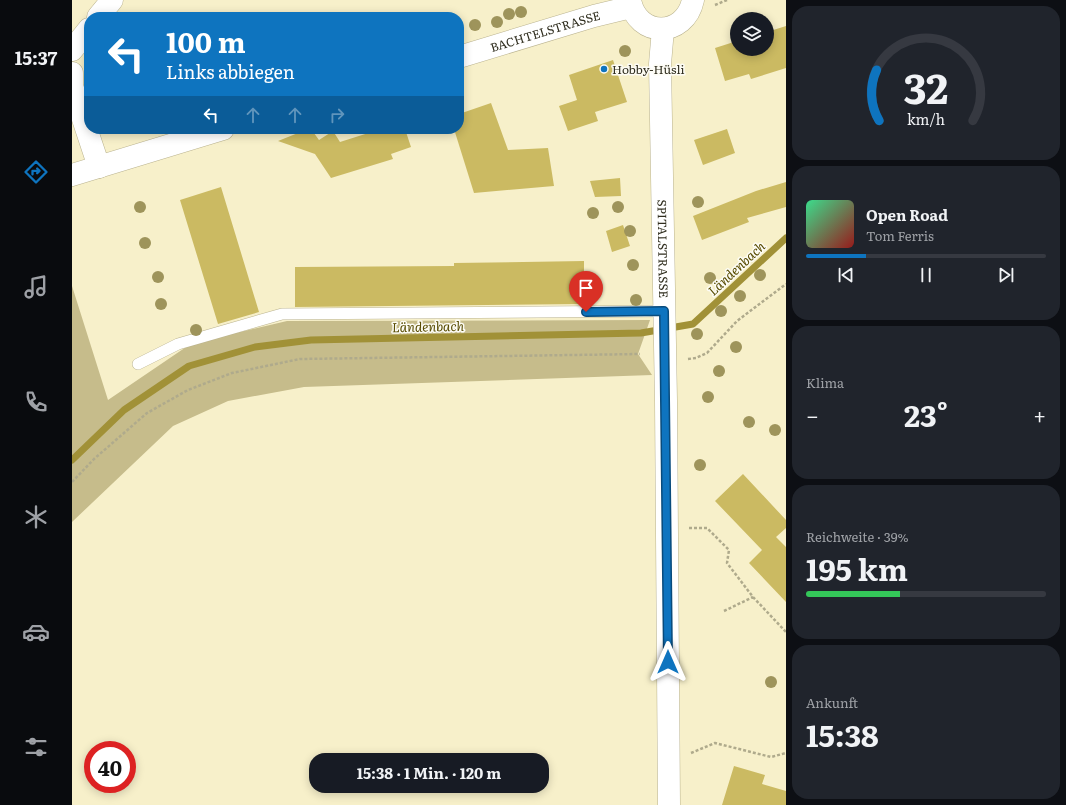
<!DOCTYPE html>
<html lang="de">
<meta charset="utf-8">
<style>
:root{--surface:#171b24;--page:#20242c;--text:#f1f3f6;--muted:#9ea1a6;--line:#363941;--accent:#0e74bf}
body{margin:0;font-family:Literata,serif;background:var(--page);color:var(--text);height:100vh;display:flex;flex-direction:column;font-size:15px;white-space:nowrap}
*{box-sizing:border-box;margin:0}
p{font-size:13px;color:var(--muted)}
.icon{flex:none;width:22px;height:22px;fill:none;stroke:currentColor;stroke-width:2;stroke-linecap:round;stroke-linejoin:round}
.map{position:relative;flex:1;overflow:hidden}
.side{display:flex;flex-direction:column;gap:6px;padding:6px;background:#0d0f14;width:280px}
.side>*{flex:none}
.banner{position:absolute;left:12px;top:12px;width:380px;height:122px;border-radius:16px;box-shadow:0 2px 10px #0003;background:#0e74bf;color:#fff;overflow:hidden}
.tools{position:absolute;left:658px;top:12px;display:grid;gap:8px}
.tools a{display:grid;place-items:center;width:44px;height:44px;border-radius:50%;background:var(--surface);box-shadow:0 2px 10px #0003;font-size:20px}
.speed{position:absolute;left:12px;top:741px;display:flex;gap:8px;font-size:20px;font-weight:700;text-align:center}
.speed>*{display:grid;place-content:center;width:52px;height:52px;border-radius:50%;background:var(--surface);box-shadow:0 2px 10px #0003;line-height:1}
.speed .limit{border:6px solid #d22;background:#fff;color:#111}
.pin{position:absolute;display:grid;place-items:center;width:34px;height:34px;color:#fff;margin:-41px -17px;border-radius:50% 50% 50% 0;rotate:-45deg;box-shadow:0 0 4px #0007}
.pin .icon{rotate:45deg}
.me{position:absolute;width:44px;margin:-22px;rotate:0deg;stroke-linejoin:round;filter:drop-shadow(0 0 3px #0008)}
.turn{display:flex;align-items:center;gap:14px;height:84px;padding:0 16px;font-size:18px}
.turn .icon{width:52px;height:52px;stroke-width:2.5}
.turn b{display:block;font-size:28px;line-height:34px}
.lanes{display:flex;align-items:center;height:38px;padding:0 16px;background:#0003;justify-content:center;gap:20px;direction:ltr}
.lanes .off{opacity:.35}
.big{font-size:30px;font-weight:700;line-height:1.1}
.side .card{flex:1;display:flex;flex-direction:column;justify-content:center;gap:6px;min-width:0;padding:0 14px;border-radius:16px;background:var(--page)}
.side .dial{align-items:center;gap:0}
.dial svg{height:104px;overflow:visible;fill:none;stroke:var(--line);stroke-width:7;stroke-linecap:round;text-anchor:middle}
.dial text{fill:var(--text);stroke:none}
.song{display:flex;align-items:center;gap:12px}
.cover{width:48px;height:48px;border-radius:6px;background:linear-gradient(135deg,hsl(150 70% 55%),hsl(0 70% 35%))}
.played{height:4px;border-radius:2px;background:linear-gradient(90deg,var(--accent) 25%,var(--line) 25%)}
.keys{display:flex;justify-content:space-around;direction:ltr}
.heat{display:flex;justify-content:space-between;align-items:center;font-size:22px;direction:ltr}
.charge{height:6px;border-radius:3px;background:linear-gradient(90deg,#34c759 39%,var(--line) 0)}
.trip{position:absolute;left:237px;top:753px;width:240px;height:40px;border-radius:16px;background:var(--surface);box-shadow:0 2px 10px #0003;font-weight:700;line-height:40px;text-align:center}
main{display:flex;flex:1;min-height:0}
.dock{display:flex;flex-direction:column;width:72px;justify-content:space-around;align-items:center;background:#090b0e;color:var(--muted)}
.dock .icon{width:28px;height:28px}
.dock .active{color:var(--accent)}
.dock b{font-size:18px;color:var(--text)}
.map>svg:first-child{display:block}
.green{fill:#c6bc8b}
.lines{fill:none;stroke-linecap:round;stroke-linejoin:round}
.stream{stroke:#a19137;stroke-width:7}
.building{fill:#cbba62}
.service-casing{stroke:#bab38f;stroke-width:12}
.minor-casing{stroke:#bab38f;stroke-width:23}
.tertiary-casing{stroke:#bab38f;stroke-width:23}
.path{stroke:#afaa8c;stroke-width:2.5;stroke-dasharray:3 2;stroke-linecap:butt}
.service{stroke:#fff;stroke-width:11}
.minor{stroke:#fff;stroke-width:22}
.tertiary{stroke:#fff;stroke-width:22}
.tree{fill:#9e945b}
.route-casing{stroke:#094b7c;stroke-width:10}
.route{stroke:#0e74bf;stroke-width:7}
.poi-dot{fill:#0e74bf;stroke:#fdfcf5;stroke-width:1.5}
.labels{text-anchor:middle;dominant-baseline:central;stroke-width:3;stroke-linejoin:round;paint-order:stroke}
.street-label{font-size:12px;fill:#302e1f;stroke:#fdfcf5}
.poi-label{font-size:12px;fill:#302e1f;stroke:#fdfcf5;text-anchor:start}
.water-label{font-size:13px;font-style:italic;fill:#584c02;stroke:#fdfcf5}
</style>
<main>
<nav class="dock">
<b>15:37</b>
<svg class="icon active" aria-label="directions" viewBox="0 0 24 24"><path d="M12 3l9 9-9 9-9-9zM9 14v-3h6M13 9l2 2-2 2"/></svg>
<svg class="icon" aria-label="music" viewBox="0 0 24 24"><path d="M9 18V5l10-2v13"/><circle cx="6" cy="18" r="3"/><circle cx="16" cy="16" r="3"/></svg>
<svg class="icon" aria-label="phone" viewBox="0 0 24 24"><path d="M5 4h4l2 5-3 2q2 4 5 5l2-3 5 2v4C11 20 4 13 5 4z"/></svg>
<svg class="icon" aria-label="climate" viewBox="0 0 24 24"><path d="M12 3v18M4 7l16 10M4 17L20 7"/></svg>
<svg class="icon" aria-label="car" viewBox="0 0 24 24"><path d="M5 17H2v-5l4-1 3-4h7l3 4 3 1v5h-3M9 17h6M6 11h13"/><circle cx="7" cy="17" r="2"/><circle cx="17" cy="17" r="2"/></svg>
<svg class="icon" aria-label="filters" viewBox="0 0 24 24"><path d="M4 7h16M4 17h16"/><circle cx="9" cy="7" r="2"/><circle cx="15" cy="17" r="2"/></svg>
</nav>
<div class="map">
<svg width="714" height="805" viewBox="0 0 714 805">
<rect width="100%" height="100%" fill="#f7f0ca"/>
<path class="green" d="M0,286L36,400L120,343L215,321L578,320L566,354L580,375L232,387L156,401L101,426L0,522Z"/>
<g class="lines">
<path class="stream" d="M0,460L52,410L117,366L183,347L239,340L569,333L621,324L714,238"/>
</g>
<path class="building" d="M714,26V68L679,79L677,74L653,81L643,48L665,41V49H695V32Z
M541,60L555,102L523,112L526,121L496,131L487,106L505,100L497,75Z
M419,103L436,150L476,148L482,186L402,193L382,129H387V114Z
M236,129H239L247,140L261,131L268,142L309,129H333L339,147L319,154L321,159L259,178L243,154L206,141Z
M655,129L663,153L631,165L622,140Z
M548,178L549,196L523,197L518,181Z
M714,182V207L675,218L677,222L630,240L621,216L684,191Z
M149,187L187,312L146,324L108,200Z
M551,225L558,246L540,252L534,231Z
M512,261V304L223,307V267L382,266V263Z
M671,474L714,520V528L704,537L714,547V602L677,563L690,550L643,501Z
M662,766L693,775L690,784L714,791V805H650Z"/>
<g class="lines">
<g class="service-casing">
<path id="service" d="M66,364L106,344L210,314L592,311"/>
</g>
<g class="minor-casing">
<path id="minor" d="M26,17L40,0
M0,50L17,29
M0,73V86L27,167"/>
</g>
<g class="tertiary-casing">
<g id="tertiary">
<path d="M558,0C565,38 613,38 621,0"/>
<path id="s1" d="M591,29L588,64L594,401L597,805"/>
<path id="s2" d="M387,57L522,16L559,7"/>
<path d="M0,175L151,129"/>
</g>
</g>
<path class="path" d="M643,5L655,0
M616,359L624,358L635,353L665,321L714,284
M0,482L22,459L75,413L116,390L160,373L228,359L568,354
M617,528H635L657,550L655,563L681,597L714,632
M652,611L681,597
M619,753L643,743L699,757L714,753"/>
<use href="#service" class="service"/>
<use href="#minor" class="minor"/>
<use href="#tertiary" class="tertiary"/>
</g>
<g class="tree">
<circle cx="449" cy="12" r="6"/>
<circle cx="437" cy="14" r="6"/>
<circle cx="425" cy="22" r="6"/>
<circle cx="403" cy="25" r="6"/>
<circle cx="553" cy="51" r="6"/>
<circle cx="626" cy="202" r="6"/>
<circle cx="68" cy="207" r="6"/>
<circle cx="546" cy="207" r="6"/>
<circle cx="521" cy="213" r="6"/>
<circle cx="558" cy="231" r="6"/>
<circle cx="73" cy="243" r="6"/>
<circle cx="561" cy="265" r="6"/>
<circle cx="688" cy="275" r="6"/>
<circle cx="86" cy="277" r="6"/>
<circle cx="638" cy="278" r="6"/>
<circle cx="668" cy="296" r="6"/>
<circle cx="564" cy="300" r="6"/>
<circle cx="89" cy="304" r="6"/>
<circle cx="649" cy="311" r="6"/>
<circle cx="124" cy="330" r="6"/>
<circle cx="625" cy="334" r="6"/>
<circle cx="664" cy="347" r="6"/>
<circle cx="647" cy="371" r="6"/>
<circle cx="636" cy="397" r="6"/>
<circle cx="677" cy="422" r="6"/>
<circle cx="703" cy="430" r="6"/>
<circle cx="628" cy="465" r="6"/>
<circle cx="699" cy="682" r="6"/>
</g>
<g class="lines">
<g class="route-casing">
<path id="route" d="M514,312L592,311L596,662"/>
</g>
<use href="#route" class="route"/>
</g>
<circle class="poi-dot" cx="532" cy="69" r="4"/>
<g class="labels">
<g class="street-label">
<text stroke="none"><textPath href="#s2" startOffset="90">BACHTELSTRASSE</textPath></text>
<text stroke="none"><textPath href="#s1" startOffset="220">SPITALSTRASSE</textPath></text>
</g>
<g class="poi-label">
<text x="540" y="69">Hobby-Hüsli</text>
</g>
<g class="water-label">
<text transform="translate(664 268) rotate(-43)">Ländenbach</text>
<text transform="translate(356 326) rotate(-1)">Ländenbach</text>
</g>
</g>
</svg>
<div class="tools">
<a><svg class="icon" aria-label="layers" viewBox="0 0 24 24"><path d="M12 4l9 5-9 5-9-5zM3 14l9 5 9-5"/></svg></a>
</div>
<div class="speed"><div class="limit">40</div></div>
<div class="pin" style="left:514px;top:312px;background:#d93025"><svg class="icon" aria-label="arrive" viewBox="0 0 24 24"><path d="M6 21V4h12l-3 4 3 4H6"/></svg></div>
<svg class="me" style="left:596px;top:662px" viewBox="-20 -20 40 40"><path d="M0-17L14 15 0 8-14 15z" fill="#0e74bf" stroke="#fff" stroke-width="4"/></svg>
<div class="trip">15:38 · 1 Min. · 120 m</div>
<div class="banner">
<div class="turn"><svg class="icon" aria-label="left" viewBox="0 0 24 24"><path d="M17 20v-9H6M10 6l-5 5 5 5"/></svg><div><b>100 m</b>Links abbiegen</div></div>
<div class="lanes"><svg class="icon" aria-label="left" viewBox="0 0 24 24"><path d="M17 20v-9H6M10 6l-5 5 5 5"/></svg><svg class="icon off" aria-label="ahead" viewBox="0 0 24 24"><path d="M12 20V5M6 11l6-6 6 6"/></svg><svg class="icon off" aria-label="ahead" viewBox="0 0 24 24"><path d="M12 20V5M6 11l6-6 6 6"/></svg><svg class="icon off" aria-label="right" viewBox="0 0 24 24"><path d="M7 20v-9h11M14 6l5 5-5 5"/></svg></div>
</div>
</div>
<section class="side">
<div class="card dial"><svg viewBox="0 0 100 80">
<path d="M14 69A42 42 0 1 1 86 69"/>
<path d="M14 69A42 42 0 0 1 12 30" stroke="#0e74bf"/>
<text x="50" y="56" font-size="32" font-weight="700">32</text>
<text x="50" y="72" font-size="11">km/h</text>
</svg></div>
<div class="card">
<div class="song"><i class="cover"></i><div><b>Open Road</b><p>Tom Ferris</p></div></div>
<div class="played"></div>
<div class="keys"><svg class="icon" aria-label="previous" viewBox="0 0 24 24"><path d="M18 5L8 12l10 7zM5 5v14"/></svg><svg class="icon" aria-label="pause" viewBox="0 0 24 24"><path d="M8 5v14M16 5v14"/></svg><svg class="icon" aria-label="next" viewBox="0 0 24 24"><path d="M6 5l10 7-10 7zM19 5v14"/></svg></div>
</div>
<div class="card"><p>Klima</p>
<div class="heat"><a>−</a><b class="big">23°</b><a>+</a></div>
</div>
<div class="card"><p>Reichweite · 39%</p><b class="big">195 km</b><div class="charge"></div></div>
<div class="card"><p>Ankunft</p><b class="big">15:38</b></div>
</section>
</main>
